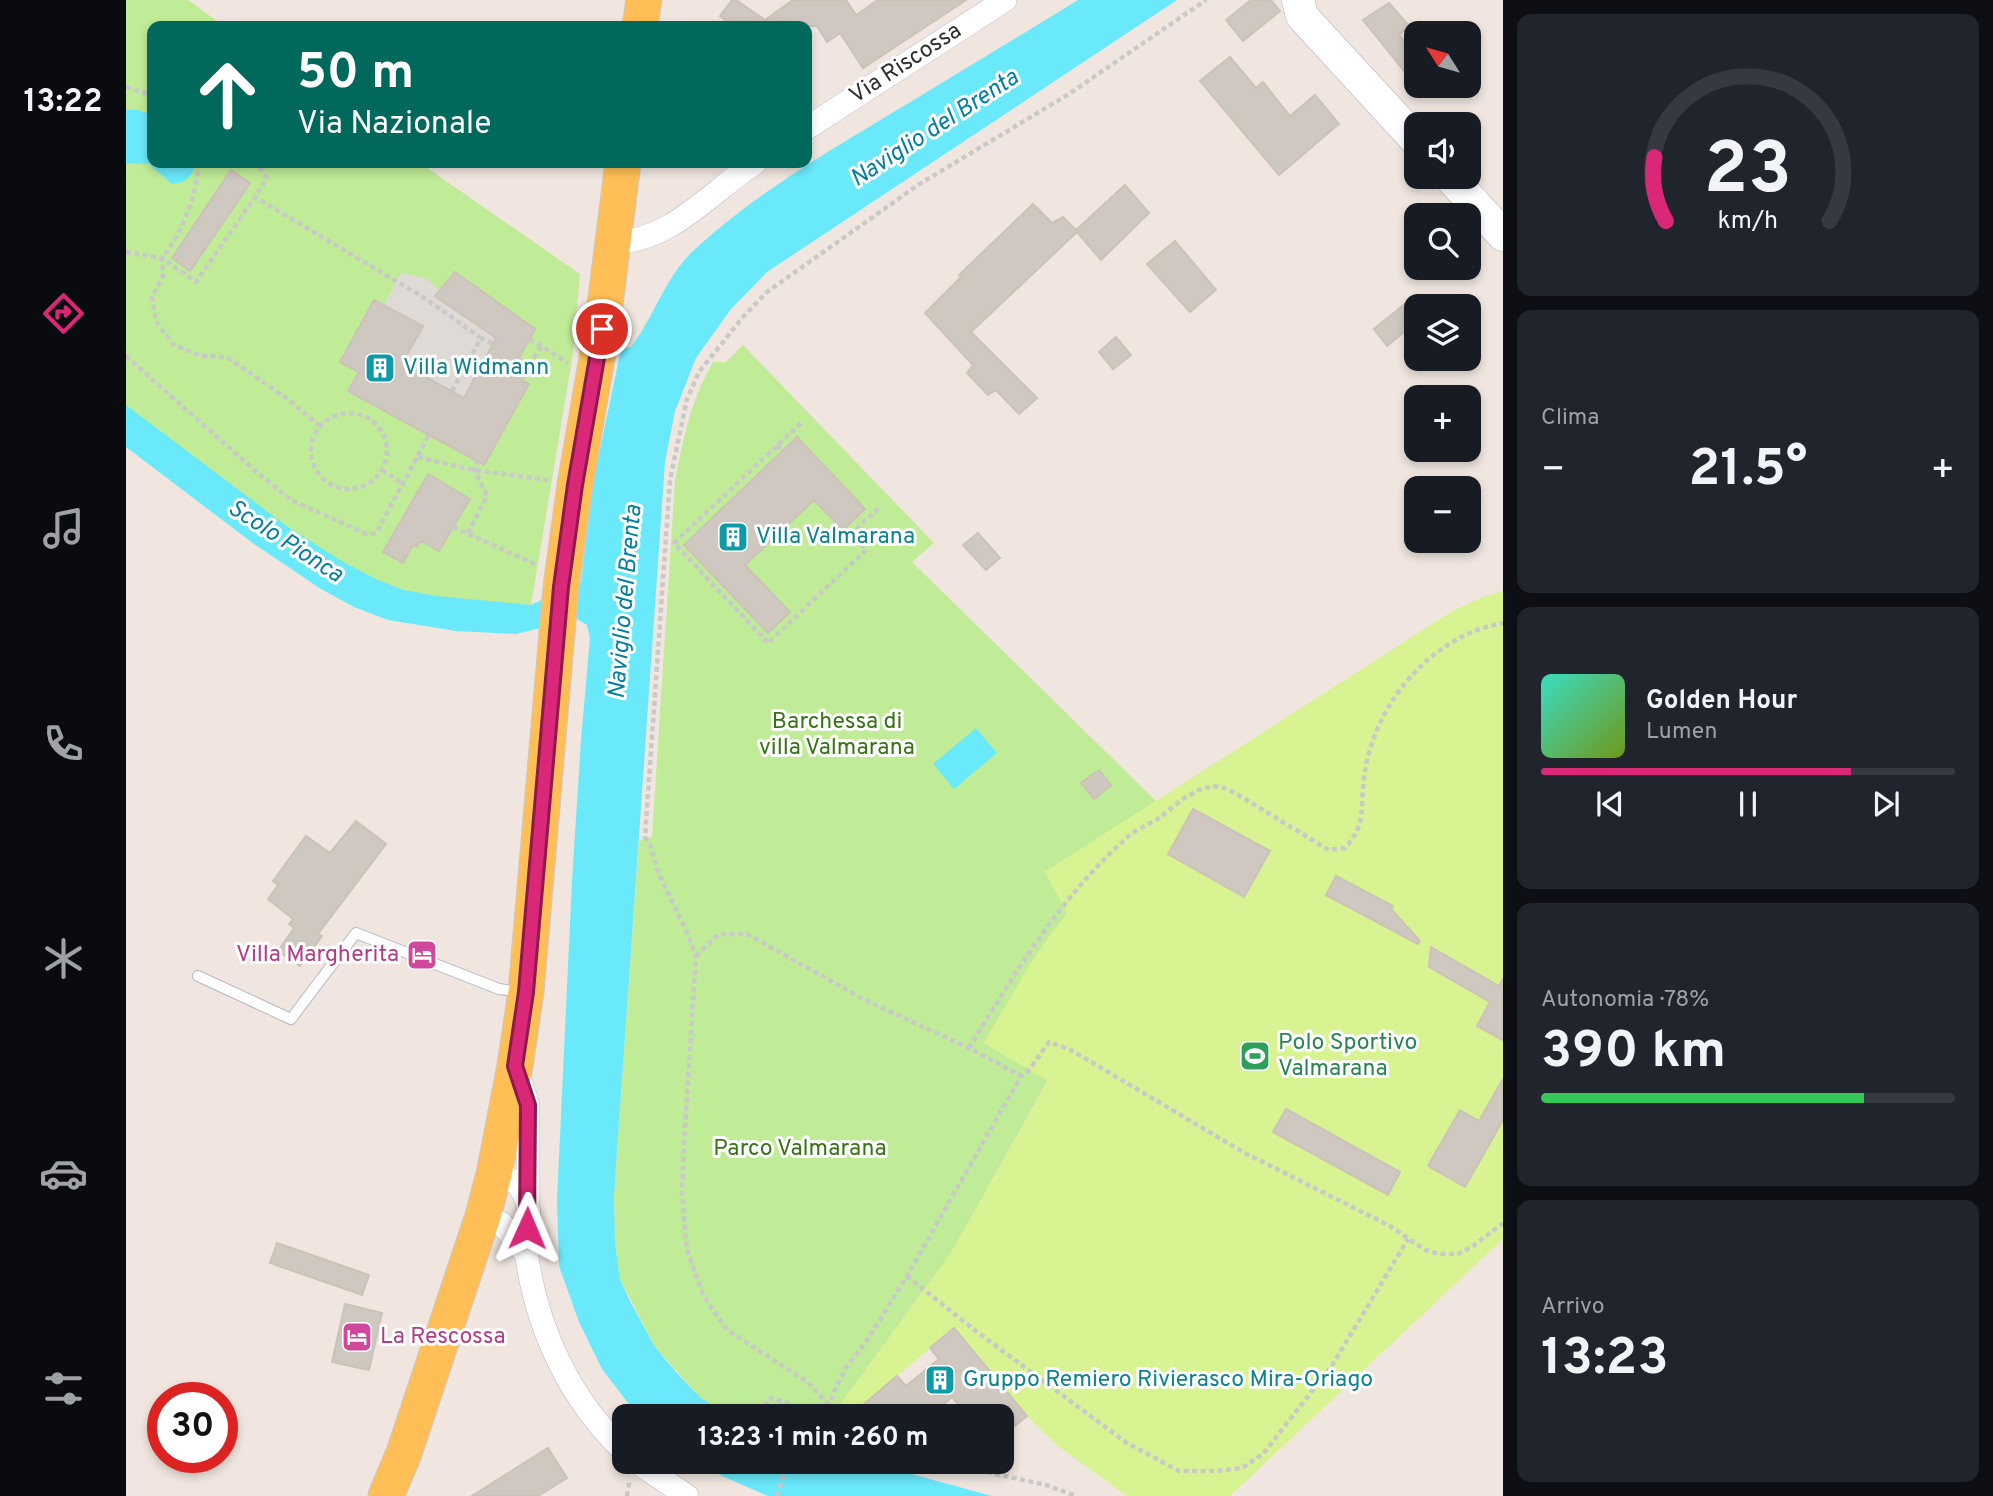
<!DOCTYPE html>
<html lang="it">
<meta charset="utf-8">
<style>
:root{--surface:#171b24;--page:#20242c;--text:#f1f3f6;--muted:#9ea1a6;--line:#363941;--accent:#db2777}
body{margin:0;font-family:Overpass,sans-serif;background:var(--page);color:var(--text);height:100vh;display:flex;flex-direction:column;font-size:26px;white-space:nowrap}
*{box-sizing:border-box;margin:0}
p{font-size:23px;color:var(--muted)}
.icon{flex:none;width:38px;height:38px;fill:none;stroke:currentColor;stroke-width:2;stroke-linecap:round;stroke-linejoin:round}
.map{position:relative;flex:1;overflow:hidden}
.drawer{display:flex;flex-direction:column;gap:14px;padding:14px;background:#0d0f14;width:490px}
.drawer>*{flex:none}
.hud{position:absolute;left:21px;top:21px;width:665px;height:147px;border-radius:14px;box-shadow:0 4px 10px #0003;background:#00695c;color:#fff;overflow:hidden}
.needle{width:46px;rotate:307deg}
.controls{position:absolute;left:1278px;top:21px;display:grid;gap:14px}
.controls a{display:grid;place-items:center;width:77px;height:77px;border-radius:14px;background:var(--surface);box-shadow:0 4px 10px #0003;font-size:35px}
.speed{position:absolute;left:21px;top:1382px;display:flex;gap:14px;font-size:35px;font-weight:700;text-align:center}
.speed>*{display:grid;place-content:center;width:91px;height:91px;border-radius:50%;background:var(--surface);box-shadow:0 4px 10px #0003;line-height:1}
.speed .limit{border:10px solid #d22;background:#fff;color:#111}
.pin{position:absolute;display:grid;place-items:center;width:60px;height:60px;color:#fff;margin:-30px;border:4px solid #fff;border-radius:50%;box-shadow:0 2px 7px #0007}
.me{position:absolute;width:77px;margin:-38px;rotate:1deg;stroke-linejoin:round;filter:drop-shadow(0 0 5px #0008)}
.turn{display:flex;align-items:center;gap:24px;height:147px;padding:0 35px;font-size:32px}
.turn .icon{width:91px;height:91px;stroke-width:2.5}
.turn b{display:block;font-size:49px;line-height:60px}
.big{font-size:52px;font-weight:700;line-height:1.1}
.drawer .card{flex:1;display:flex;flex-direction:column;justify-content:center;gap:10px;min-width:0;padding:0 24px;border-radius:14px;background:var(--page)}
.drawer .dial{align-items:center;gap:0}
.dial svg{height:182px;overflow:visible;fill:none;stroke:var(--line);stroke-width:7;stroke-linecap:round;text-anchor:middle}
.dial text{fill:var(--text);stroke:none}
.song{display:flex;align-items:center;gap:21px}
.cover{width:84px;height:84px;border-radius:10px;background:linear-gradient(135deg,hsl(170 70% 55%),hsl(80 70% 35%))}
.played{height:7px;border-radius:4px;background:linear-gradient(90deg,var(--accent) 75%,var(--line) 75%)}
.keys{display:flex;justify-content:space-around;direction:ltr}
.heat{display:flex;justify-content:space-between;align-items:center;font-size:38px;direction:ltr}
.charge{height:10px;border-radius:5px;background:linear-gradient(90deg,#34c759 78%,var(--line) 0)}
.trip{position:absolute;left:486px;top:1404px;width:402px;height:70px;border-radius:14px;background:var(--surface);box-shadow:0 4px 10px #0003;font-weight:700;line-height:70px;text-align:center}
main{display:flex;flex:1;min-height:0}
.tabs{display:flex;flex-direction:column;width:126px;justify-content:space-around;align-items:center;background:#090b0e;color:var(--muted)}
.tabs .icon{width:49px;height:49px}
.tabs .selected{color:var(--accent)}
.tabs b{font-size:32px;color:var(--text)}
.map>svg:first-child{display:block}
.green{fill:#c0eb97}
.pitch{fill:#d8f392}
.plaza{fill:#e0dad7}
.water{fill:#6ae9fb}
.building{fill:#cfc8c0;stroke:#ccc2b8;stroke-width:2}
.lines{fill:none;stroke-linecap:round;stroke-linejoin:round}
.lane-casing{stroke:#b3b8c2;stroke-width:12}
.street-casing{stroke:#b3b8c2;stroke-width:24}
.secondary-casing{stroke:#b3b8c2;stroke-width:33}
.primary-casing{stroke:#c9c9c9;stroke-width:37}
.path{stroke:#c9c9c9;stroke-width:4.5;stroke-dasharray:5 3.5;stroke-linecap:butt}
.lane{stroke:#fff;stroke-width:10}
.street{stroke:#fff;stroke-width:23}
.secondary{stroke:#fff;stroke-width:32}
.primary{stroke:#ffbf56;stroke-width:35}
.route-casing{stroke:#8e194d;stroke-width:18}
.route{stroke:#db2777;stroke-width:12}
.labels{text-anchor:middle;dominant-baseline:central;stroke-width:6;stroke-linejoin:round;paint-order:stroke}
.street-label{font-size:23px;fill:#2e2e2e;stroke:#fff}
.culture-label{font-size:23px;fill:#0d838f;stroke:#fff;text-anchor:start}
.park-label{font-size:23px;fill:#367514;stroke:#fff}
.hotel-label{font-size:23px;fill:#b23c85;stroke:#fff;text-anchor:end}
.leisure-label{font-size:23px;fill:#27864d;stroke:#fff;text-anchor:start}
.water-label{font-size:24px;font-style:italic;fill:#02809f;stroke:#fff}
</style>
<main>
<nav class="tabs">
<b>13:22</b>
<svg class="icon selected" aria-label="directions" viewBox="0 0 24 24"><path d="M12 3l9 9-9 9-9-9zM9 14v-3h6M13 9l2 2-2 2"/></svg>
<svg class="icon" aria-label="music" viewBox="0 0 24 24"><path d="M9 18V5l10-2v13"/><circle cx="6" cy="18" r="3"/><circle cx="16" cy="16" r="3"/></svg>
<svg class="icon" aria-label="phone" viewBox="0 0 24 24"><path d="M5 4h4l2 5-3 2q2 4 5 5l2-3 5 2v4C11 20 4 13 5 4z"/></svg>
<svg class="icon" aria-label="climate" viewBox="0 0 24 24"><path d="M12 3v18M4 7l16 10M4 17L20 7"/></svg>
<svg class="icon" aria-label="car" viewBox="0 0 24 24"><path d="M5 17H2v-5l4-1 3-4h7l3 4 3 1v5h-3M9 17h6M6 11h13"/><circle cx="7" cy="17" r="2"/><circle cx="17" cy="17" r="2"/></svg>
<svg class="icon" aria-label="filters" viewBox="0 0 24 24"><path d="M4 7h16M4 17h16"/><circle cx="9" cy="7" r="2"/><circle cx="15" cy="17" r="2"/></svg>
</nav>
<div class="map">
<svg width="1377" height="1496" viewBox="0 0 1377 1496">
<rect width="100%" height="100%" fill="#f0e6df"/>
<path class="green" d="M0,0H62L98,26H26V163H294L454,274L447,353L405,605C363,602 319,602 278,590C238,578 200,553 166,530C109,491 55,448 0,405Z
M617,345L808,543L786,562L1030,801L919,872L942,912L908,958L858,1043L922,1080L825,1253L711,1409L709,1416H605L575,1398L529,1347L494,1279L489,1243L488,1195L513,840L526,837L549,481C557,439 565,400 587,362H600Z"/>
<path class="pitch" d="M1377,591V1239L1104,1496H1001L932,1446L900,1415L828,1328L725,1415L711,1409L825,1253L922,1081L858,1043L908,958L941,913L919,872L1328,610L1357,597Z"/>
<path class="plaza" d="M275,273L300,278L314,290L309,296L370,338L338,398L276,364L297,326L258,305Z"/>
<path class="water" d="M952,0H1051L641,272L605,309L570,358L549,411L539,462L488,1195L489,1243L494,1279L504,1301L529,1347L550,1372L575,1398L605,1416H512L476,1369L453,1322L433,1266L431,1200L446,881L455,740L464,638L461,625L451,619L390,634L330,631L262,620L228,607L195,589L128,544L0,447V405L159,525L219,563L252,580L278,590L310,596L405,605L455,582L466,488L495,349L505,347C528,317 538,280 565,253C622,199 690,159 756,119C822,79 887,40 952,0Z
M0,110H12L26,115V163H70C66,176 61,183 46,184L23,164L0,163Z
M850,728L871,753L828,789L807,764Z
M572,1461H738L866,1496H642L596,1476Z"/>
<path class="building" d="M606,0H610L639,20L667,0H720L730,15L752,0H840L737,68L714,33L701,42L691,26H607L594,16Z
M1125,0H1145L1154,11L1117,41L1100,20Z
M1263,3L1283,26L1273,35L1290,55V86L1237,20Z
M1104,57L1130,88L1137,82L1164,116L1189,95L1213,124L1153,175L1074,81Z
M105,170L124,183L64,271L46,258Z
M999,185L1023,213L975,260L951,232L845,332L911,398L893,414L870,390L862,395L841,373L847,365L799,313L835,277L833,275L907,204L926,223L937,217L950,230Z
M1049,241L1090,290L1064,312L1021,264Z
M329,272L409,329L384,374L403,384L358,465L222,391L233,372L214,362L248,300L297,326L276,364L338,398L370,338L309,296Z
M1290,295V322L1261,346L1248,329Z
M990,337L1005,355L987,369L973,352Z
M671,437L739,509L717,530L688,500L619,565L664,612L642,633L558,545Z
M302,474L344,499L313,551L295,541L291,547L287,545L277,563L257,552Z
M852,533L874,558L860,570L837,545Z
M973,770L985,785L968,799L955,783Z
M1067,809L1144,851L1118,897L1042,854Z
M230,821L260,844L192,934L196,936L174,966L152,951L168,928L163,924L167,919L142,899L152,885L147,881L180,836L204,853Z
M1210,876L1267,906L1265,909L1294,941L1292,944L1200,895Z
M1305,947L1373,986L1377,979V1040L1351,1026L1364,1002L1303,967Z
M1377,1079V1120L1339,1187L1302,1166L1334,1110L1353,1121Z
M1160,1109L1274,1172L1262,1195L1147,1132Z
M151,1243L243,1275L236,1295L144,1263Z
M219,1304L256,1313L243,1370L206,1362Z
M828,1328L901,1416L877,1435V1416H841L826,1397L804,1416H724L771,1376L780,1386L813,1359L804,1348Z
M422,1448L441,1478L412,1496H346Z"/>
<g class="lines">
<g class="lane-casing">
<path id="lane" d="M72,976L165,1019L230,933L373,989L394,992"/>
</g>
<g class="street-casing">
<path id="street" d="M681,128L879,0
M488,242C545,242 584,192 629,163
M391,1071L402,1105V1202
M368,1174C384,1177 394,1183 400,1199C407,1216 398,1239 401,1258C412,1331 444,1400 499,1452
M357,1216L375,1223L400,1254
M509,1461L561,1496"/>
</g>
<g class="secondary-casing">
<path id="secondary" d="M1172,0L1176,16L1290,140
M1324,177L1377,235"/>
</g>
<g class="primary-casing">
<path id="primary" d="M514,26L518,0
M260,1496L278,1453L357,1216L368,1174L389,1066L400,992L435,587L449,485L476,329L497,163"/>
</g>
<path class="path" d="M0,87L26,95
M73,163C70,197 57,232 36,258L37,276L26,297L30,321L47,344L75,356L101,357L163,400L194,426
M126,163L134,168L141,178L129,197L300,299L355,338
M0,252L36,258L70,282L129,197
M404,339L442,363
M0,356L126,468L165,500L241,534L250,533L303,435
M393,359L404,365
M395,380L415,346
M326,391L355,338L367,344
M185 451a38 38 0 1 1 76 0a38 38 0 1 1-76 0Z
M675,423L548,543L642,643L740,550L725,534L755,506
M651,445L657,451
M292,457L348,470L422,480
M256,470L277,484
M327,527L409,564
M342,533L361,496L348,470L351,462
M570,956L593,934H621L737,999L843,1048L895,1076
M843,1048C890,971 936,894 1005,834C1013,828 1024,824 1033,818C1049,806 1072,783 1094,787C1099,788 1104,791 1109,793L1203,850L1219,848C1241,824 1234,808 1238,778C1247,706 1303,636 1377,623
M781,1276L851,1332L1001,1443L1053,1471H1089L1116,1468L1137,1454L1207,1364L1282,1239
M703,1405L683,1383L601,1330L577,1295L561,1250L556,1193L558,1142L570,956C560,927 545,901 533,874C527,860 528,849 519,837L544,480L561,399L573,372L617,317L641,292L792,185L943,94L1080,0
M664,1416L643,1409L640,1402L644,1398L649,1399L699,1416
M699,1416L710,1387L720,1368L740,1342L781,1276L895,1076L903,1070L923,1042L945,1050L1117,1152L1264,1226L1299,1250L1314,1254H1332L1347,1246L1377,1223
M811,1461L920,1485L950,1496
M501,1496L503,1483
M651,1496L662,1461"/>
<use href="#lane" class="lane"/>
<use href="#street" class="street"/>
<use href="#secondary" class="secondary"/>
<use href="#primary" class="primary"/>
</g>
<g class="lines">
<g class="route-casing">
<path id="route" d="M401,1228L402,1105L389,1066L400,992L435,587L449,485L476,329"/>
</g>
<use href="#route" class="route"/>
</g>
<defs>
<g id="building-square" transform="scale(1.575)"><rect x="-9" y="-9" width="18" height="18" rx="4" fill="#0f9aa8" stroke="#fff"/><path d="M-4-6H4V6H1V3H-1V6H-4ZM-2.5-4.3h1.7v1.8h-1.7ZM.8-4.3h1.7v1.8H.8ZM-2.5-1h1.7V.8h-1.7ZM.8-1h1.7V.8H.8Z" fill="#fff"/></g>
<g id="hotel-square" transform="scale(1.575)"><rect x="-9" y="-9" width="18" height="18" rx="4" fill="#d1479c" stroke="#fff"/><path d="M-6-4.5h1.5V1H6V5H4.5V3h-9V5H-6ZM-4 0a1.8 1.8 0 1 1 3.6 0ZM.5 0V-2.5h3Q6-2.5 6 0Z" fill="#fff"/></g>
<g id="stadium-square" transform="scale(1.575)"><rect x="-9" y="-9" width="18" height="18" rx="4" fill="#2e9e5b" stroke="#fff"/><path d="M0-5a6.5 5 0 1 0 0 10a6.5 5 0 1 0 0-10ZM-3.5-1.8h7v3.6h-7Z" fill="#fff"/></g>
</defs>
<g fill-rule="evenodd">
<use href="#building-square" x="254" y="368"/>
<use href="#building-square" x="607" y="537"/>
<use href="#hotel-square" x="296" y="955"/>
<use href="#stadium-square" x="1129" y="1056"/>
<use href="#hotel-square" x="231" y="1337"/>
<use href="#building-square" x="814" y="1380"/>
</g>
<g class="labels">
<g class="street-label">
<text transform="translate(780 64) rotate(-33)">Via Riscossa</text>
</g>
<g class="culture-label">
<text x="277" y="368">Villa Widmann</text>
<text x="630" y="537">Villa Valmarana</text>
<text x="837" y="1380">Gruppo Remiero Rivierasco Mira-Oriago</text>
</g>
<g class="park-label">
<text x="711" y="722">Barchessa di<tspan x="711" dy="26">villa Valmarana</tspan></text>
<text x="674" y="1149">Parco Valmarana</text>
</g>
<g class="hotel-label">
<text x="273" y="955">Villa Margherita</text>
<text x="254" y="1337" text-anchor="start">La Rescossa</text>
</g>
<g class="leisure-label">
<text x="1152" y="1043">Polo Sportivo<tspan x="1152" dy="26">Valmarana</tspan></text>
</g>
<g class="water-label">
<text transform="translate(809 129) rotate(-33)">Naviglio del Brenta</text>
<text transform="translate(159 542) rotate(33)">Scolo Pionca</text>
<text transform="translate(500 602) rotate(-85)">Naviglio del Brenta</text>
</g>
</g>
</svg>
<div class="controls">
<a><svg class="needle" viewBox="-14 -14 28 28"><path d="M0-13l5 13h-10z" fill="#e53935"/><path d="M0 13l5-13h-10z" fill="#9ea1a6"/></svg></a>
<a><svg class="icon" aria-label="sound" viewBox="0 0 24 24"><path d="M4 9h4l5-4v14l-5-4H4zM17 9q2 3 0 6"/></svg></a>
<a><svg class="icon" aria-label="search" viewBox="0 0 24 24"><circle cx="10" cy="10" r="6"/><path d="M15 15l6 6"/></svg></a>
<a><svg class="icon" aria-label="layers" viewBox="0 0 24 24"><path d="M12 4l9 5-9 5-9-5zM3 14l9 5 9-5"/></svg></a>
<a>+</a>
<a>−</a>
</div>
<div class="speed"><div class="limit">30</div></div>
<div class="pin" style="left:476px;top:329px;background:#d93025"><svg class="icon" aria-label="arrive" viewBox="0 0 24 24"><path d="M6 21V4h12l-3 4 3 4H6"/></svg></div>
<svg class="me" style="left:401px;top:1228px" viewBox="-20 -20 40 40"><path d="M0-17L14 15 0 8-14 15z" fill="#db2777" stroke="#fff" stroke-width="4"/></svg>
<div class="trip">13:23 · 1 min · 260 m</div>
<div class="hud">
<div class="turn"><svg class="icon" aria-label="ahead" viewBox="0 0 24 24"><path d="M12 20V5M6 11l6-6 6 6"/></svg><div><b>50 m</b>Via Nazionale</div></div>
</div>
</div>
<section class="drawer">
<div class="card dial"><svg viewBox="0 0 100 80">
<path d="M14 69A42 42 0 1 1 86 69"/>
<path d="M14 69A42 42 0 0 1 9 41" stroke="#db2777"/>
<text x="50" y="56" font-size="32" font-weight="700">23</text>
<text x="50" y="72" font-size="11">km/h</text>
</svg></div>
<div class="card"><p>Clima</p>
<div class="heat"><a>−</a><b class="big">21.5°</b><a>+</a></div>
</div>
<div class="card">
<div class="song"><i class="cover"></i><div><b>Golden Hour</b><p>Lumen</p></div></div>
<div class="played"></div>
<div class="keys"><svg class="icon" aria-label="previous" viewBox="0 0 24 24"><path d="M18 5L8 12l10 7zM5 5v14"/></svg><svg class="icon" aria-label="pause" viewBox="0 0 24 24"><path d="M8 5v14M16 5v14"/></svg><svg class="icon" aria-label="next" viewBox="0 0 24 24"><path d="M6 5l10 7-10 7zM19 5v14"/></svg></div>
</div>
<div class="card"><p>Autonomia · 78%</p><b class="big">390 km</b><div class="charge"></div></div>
<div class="card"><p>Arrivo</p><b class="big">13:23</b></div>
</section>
</main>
